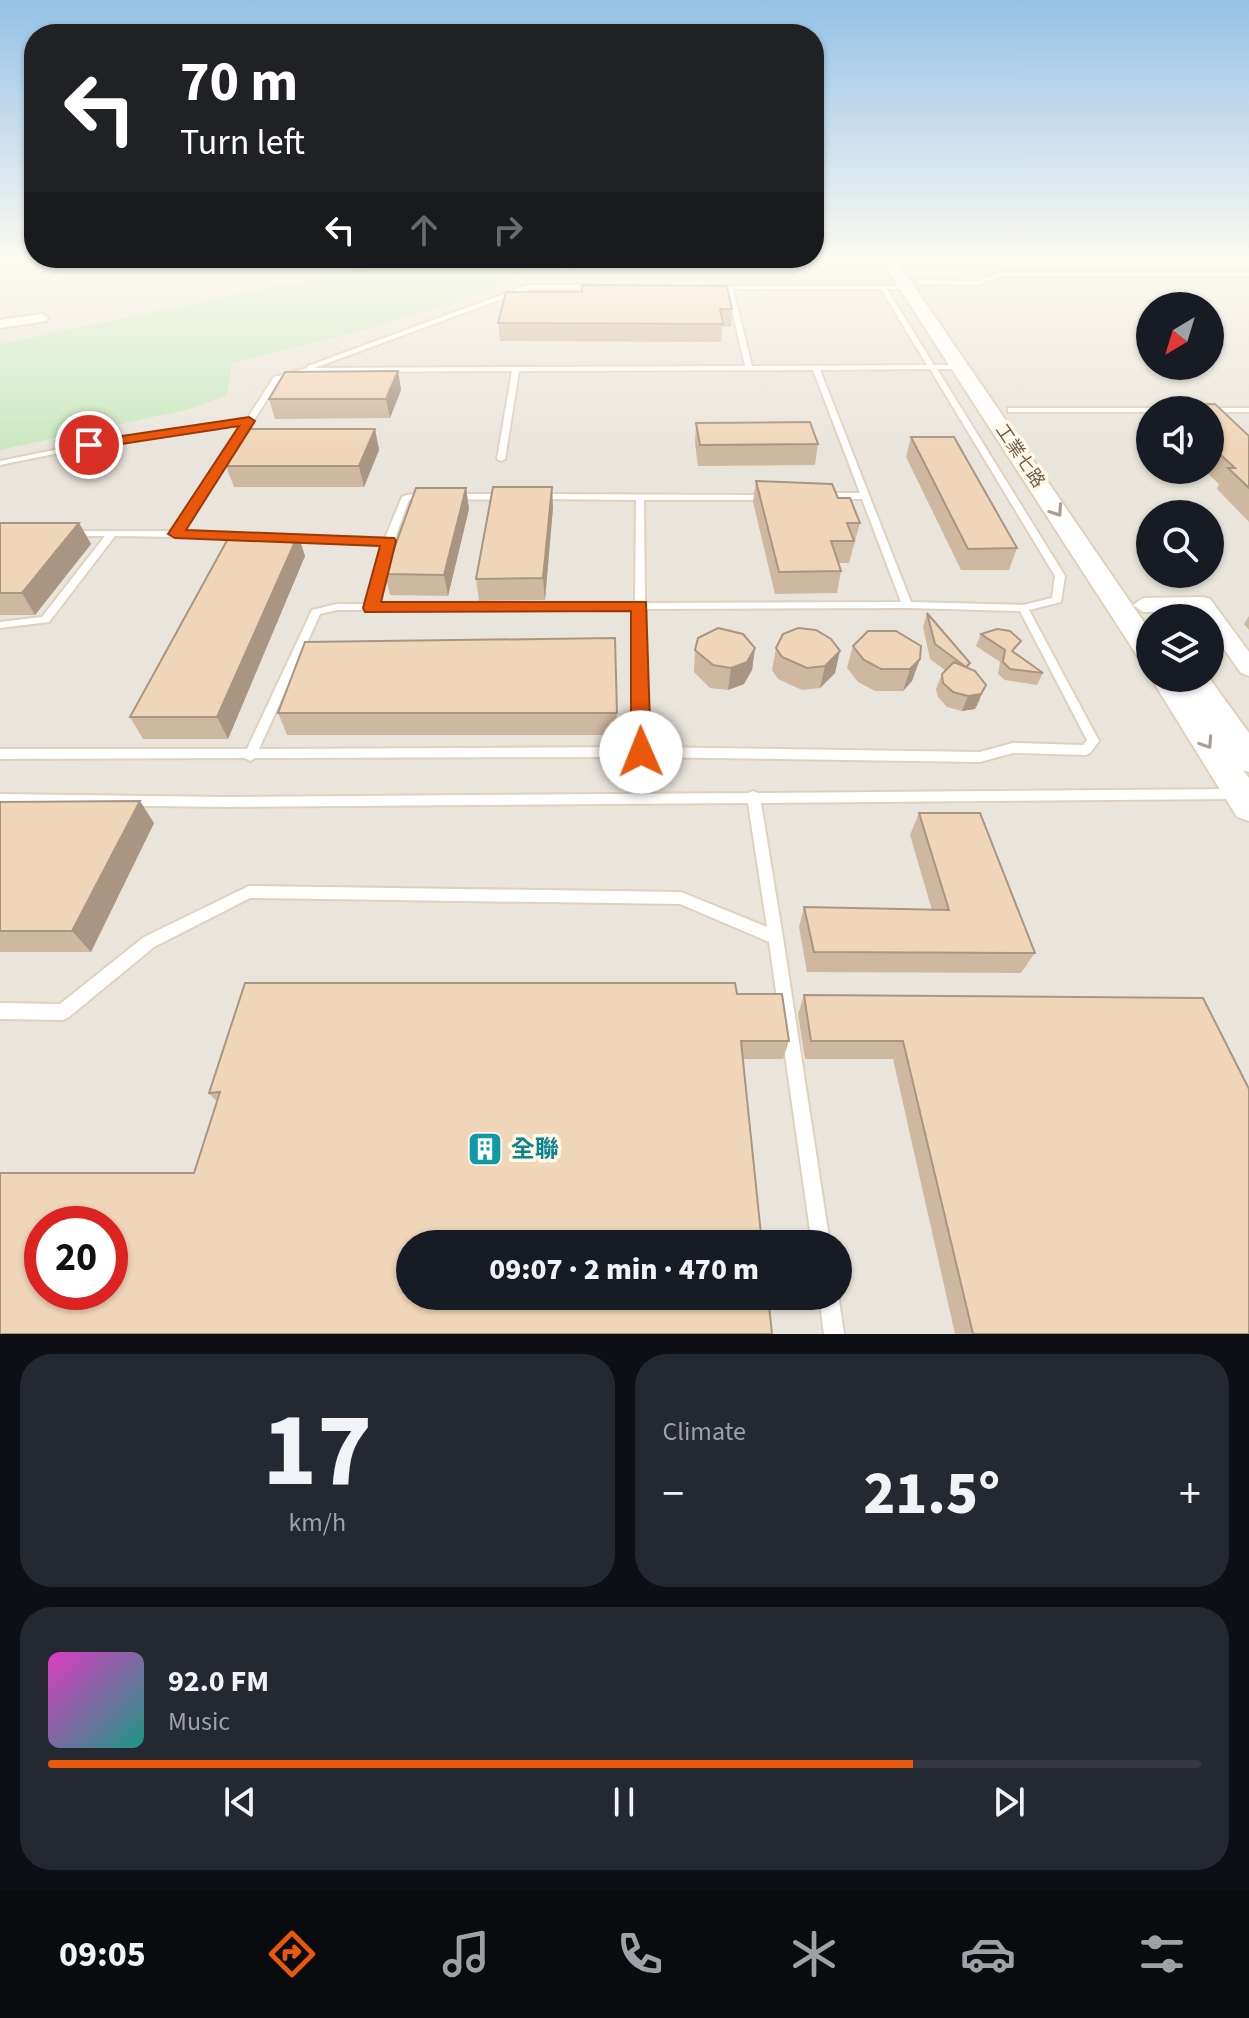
<!DOCTYPE html>
<meta charset="utf-8">
<style>
:root{--surface:#171b24;--page:#242831;--text:#f1f3f6;--muted:#9ea1a6;--line:#363941;--accent:#ea580c}
body{margin:0;font-family:"Source Sans 3","Noto Sans TC",sans-serif;background:var(--page);color:var(--text);height:100vh;display:flex;flex-direction:column;font-size:30px;white-space:nowrap}
*{box-sizing:border-box;margin:0}
p{font-size:26px;color:var(--muted)}
.icon{flex:none;width:44px;height:44px;fill:none;stroke:currentColor;stroke-width:2;stroke-linecap:round;stroke-linejoin:round}
.map{position:relative;height:1334px;overflow:hidden}
.sheet{display:flex;flex-direction:column;gap:20px;padding:20px;background:#0d0f14;flex:1}
.sheet>*{flex:none}
.guide{position:absolute;left:24px;top:24px;width:800px;height:244px;border-radius:32px;box-shadow:0 2px 6px #0004;background:#202124;color:#fff;overflow:hidden}
.needle{width:52px;rotate:218deg}
.buttons{position:absolute;left:1136px;top:292px;display:grid;gap:16px}
.buttons a{display:grid;place-items:center;width:88px;height:88px;border-radius:50%;background:var(--surface);box-shadow:0 2px 6px #0004;font-size:40px}
.speed{position:absolute;left:24px;top:1206px;display:flex;gap:16px;font-size:40px;font-weight:700;text-align:center}
.speed>*{display:grid;place-content:center;width:104px;height:104px;border-radius:50%;background:var(--surface);box-shadow:0 2px 6px #0004;line-height:1}
.speed .limit{border:12px solid #d22;background:#fff;color:#111}
.pin{position:absolute;display:grid;place-items:center;width:68px;height:68px;color:#fff;margin:-34px;border:4px solid #fff;border-radius:50%;box-shadow:0 2px 8px #0007}
.me{position:absolute;width:88px;margin:-44px;rotate:359deg;stroke-linejoin:round;filter:drop-shadow(0 0 6px #0008)}
.turn{display:flex;align-items:center;gap:28px;height:168px;padding:0 24px;font-size:36px}
.turn .icon{width:104px;height:104px;stroke-width:2.5}
.turn b{display:block;font-size:56px;line-height:68px}
.lanes{display:flex;align-items:center;height:76px;padding:0 24px;background:#0003;justify-content:center;gap:40px;direction:ltr}
.lanes .off{opacity:.35}
.big{font-size:60px;font-weight:800;line-height:1.1}
.sheet .card{flex:1;display:flex;flex-direction:column;justify-content:center;gap:12px;min-width:0;padding:0 28px;border-radius:32px;background:var(--page)}
.sheet .dial{align-items:center;gap:0}
.dial b{font-size:104px;line-height:1}
.song{display:flex;align-items:center;gap:24px}
.cover{width:96px;height:96px;border-radius:12px;background:linear-gradient(135deg,hsl(310 70% 55%),hsl(170 70% 35%))}
.played{height:8px;border-radius:4px;background:linear-gradient(90deg,var(--accent) 75%,var(--line) 75%)}
.keys{display:flex;justify-content:space-around;direction:ltr}
.heat{display:flex;justify-content:space-between;align-items:center;font-size:44px;direction:ltr}
.sheet .tiles{flex:1;display:grid;gap:20px;grid-template-columns:1fr 1fr}
.card:last-child{grid-column:span 2}
.trip{position:absolute;left:396px;top:1230px;width:456px;height:80px;border-radius:40px;background:var(--surface);box-shadow:0 2px 6px #0004;font-weight:800;line-height:80px;text-align:center}
.tab-bar{display:flex;height:128px;justify-content:space-around;align-items:center;background:#090b0e;color:var(--muted)}
.tab-bar .icon{width:56px;height:56px}
.tab-bar .current{color:var(--accent)}
.tab-bar b{font-size:36px;color:var(--text)}
.map>svg:first-child{display:block}
.industrial{fill:#eae5dc;fill-rule:evenodd}
.green{fill:#cbe8c0}
.lines{fill:none;stroke-linecap:round;stroke-linejoin:round}
.lane-casing{stroke:#dfd1bd;stroke-width:4}
.street-casing{stroke:#dfd1bd;stroke-width:4}
.secondary-casing{stroke:#e1d0b8;stroke-width:4}
.lane{fill:#fff;fill-rule:evenodd}
.street{fill:#fff;fill-rule:evenodd}
.secondary{fill:#fff;fill-rule:evenodd}
.wall{fill:#ceb89f}
.shaded-wall{fill:#a89682}
.building{fill:#f0d6b9;stroke:#a89682;stroke-width:2;fill-rule:evenodd}
.oneway{stroke:#aa9d92}
.route{fill:#ea580c;stroke:#983908;stroke-width:2}
.labels{text-anchor:middle;dominant-baseline:central;stroke-width:7;stroke-linejoin:round;paint-order:stroke}
.far-street-label{font-size:18px;fill:#725c49;stroke:#fff8e7}
.near-culture-label{font-size:24px;font-weight:bold;fill:#0d838f;stroke:#fff8e7;text-anchor:start}
</style>
<div class="map">
<svg width="1249" height="1334" viewBox="0 0 1249 1334">
<rect width="100%" height="100%" fill="#fbf4e1"/>
<path class="industrial" d="M0,260H1249V1334H0ZM1150,306H1210V366H1150ZM1150,410H1210V470H1150ZM1150,514H1210V574H1150ZM1150,618H1210V678H1150ZM42,1224H110V1292H42ZM410,1244H838V1296H410Z"/>
<path class="green" d="M421,260H859L857,269L618,266L530,271L489,292L363,330L232,363L227,395L186,410L0,450V344L338,273Z"/>
<g class="lines">
<g class="lane-casing">
<path id="lane" d="M1002,272H1249V276H1003L977,285L918,284L915,282L918,280L976,281Z
M528,285H594L597,287L594,289H529L314,368L745,366L727,289H715L712,287L713,286H909L910,287L907,289H887L934,365H961L964,367L961,369H937L1065,576L1061,602L1029,610L1099,741L1090,753L1086,755L1013,753L980,762L641,757L255,758L250,761L245,758L0,759V749H247L312,610L337,604H367L384,544L285,541L280,538L285,535L385,538L402,497C408,493 424,493 430,497L426,500H409L394,541L377,604L635,603L636,500L536,499L535,497L539,494L769,495L770,497L766,500H644L645,603L901,602L862,499H823L819,496L823,493H860L813,370L519,371L505,459L501,461L497,459L512,371L304,372L280,380L181,531L244,533L249,536L247,538L115,536L49,622L0,628V622L42,617L105,536H71L68,535V531H172L243,424L118,441L0,465V461L118,437L247,419L274,377L307,368L308,366ZM733,289H881L927,365L752,366ZM930,369L1055,576L1052,598L1023,605L911,602L820,370ZM907,608L1020,611L1087,740L1083,745L1013,743L980,752L647,747L646,609ZM635,609V747L259,749L320,614L337,610Z
M1008,408H1150L1154,410H1150V412H1008Z
M1207,408H1249V412H1210V410H1206Z
M455,494H506L510,497L506,500L452,499V495Z
M1235,789L1239,790L1241,794L1239,798L1235,799L761,803L783,938L830,1244H812L769,942L680,904L250,898L154,947L69,1017L63,1020L0,1019V1003L60,1004L144,937L249,886L681,892L767,927L748,803L228,807L0,804V794L228,797L748,793L753,791L758,793Z
M838,1294L844,1334H824L819,1296H838Z"/>
</g>
<g class="street-casing">
<path id="street" d="M42,314L48,318L46,321L0,328V320Z
M1203,597L1210,599L1249,652V676L1241,673L1210,629V618H1202L1197,611L1143,612L1133,605L1143,598Z"/>
</g>
<g class="secondary-casing">
<path id="secondary" d="M881,260H896L1150,631V663L1140,660Z
M1151,678H1209L1249,733V772L1243,770L1249,778V821L1237,817Z"/>
</g>
<use href="#lane" class="lane"/>
<use href="#street" class="street"/>
<use href="#secondary" class="secondary"/>
</g>
<path class="wall" d="M506,292L732,309L731,327H722L721,342L500,341L498,323Z
M398,371L401,390L390,418L275,419L269,399Z
M1215,404L1249,436V522L1217,489L1219,484L1204,470H1210V410H1164L1166,405Z
M696,423L818,444L815,465L698,466L695,443Z
M375,429L379,450L364,487H234L226,466Z
M911,437L1017,548L1009,570H961L906,457Z
M756,481L838,498L860,523L849,563H838L841,571L837,593L775,594L753,502Z
M466,488L469,509L448,596L390,595L385,574Z
M553,507L545,600L479,601L476,579Z
M0,523H79L91,544L35,615H0Z
M298,535L305,556L228,739H143L130,717Z
M927,613L970,663L968,668L980,700L975,709L962,711L947,707L938,697L936,689L942,674L946,671L930,659L923,627Z
M1249,616V630L1244,624Z
M783,634L835,673L820,688L802,690L778,679L772,670L776,648Z
M981,634L1015,653L1043,673L1037,685L1005,680L998,674L1000,662L976,646Z
M615,638L617,735H287L278,713Z
M853,646H921L912,681L903,691H875L858,682L847,668Z
M755,648L752,670L744,684L728,690L710,688L694,672L695,650Z
M0,802L154,823L91,952H0Z
M919,813L1035,953L1021,973L807,972L799,927L804,907L932,910L910,835Z
M737,994L789,1041L783,1059H743L194,1173L217,1102L209,1093Z
M804,995L1203,998L1249,1334H955L893,1059H805L798,1014Z"/>
<path class="shaded-wall" d="M398,371L401,390L390,418L386,399Z
M375,429L379,450L364,487L359,466Z
M552,487L553,507L545,600L543,578Z
M466,488L469,509L448,596L444,575Z
M79,523L91,544L35,615L22,593Z
M298,535L305,556L228,739L217,717Z
M755,648L752,670L744,684L728,690L731,668Z
M840,651L835,673L820,688L825,666Z
M920,659L912,681L903,691L910,669Z
M986,685L975,709L962,711L968,696Z
M140,801L154,823L91,952L72,931Z"/>
<path class="building" d="M582,285L727,286L732,309H720L723,324L498,323L506,292H582Z
M398,371L386,399H269L285,372Z
M1215,404L1249,436V488L1228,468H1235L1210,445V410H1172L1166,405Z
M810,422L818,444L700,445L696,423Z
M250,429H375L359,466H226Z
M911,437H954L1017,548L968,549Z
M756,481L832,484L838,498H850L860,523H847L854,541H831L841,571L779,572Z
M493,487H552L543,578L476,579Z
M416,488H466L444,575L385,574Z
M0,523H79L22,593H0Z
M230,535H298L217,717H130Z
M927,613L970,663L966,667L935,644Z
M718,628L743,634L755,648L747,662L731,668L713,665L695,650L698,638Z
M798,628L816,630L831,639L840,651L825,666L807,668L782,657L776,648L783,634Z
M997,629L1010,631L1021,641L1012,651L1043,673L1010,669L1003,662L1005,650L981,634Z
M868,631H896L921,646L920,659L910,669H881L864,660L853,646Z
M615,638L617,713H278L305,642Z
M954,662L975,671L986,685L981,694L968,696L953,692L943,683L942,674Z
M140,801L72,931H0V802Z
M919,813H980L1035,953L814,952L804,907L949,910Z
M245,983H735L737,994H782L789,1041H741L762,1244H410V1296H768L772,1334H0V1173H194L220,1092L209,1093ZM42,1224H110V1292H42Z
M804,995L1203,998L1249,1089V1334H973L903,1041H811Z"/>
<defs><path id="oneway-chevron" d="M-2-3.5L2.5 0L-2 3.5" fill="none" stroke-width="1.6" stroke-linecap="round" stroke-linejoin="round" transform="scale(2)"/></defs>
<g class="oneway">
<use href="#oneway-chevron" transform="translate(1057 511) rotate(56)"/>
<use href="#oneway-chevron" transform="translate(1207 743) rotate(57)"/>
</g>
<linearGradient id="sky" x2="0" y2="1"><stop stop-color="#94c2e6"/><stop offset="0.58" stop-color="#fdfaf2"/><stop offset="1" stop-color="#fdfaf2" stop-opacity="0"/></linearGradient>
<rect width="1249" height="447" fill="url(#sky)"/>
<path class="route" d="M249,417L255,421L186,530L394,538L396,541L381,602H646L651,752L648,758H634L631,752V611L365,612L363,608L380,546L175,538L168,534L239,426L89,449L82,445L89,441Z"/>
<defs>
<g id="building-square" transform="scale(1.8)"><rect x="-9" y="-9" width="18" height="18" rx="4" fill="#0f9aa8" stroke="#fff8e7"/><path d="M-4-6H4V6H1V3H-1V6H-4ZM-2.5-4.3h1.7v1.8h-1.7ZM.8-4.3h1.7v1.8H.8ZM-2.5-1h1.7V.8h-1.7ZM.8-1h1.7V.8H.8Z" fill="#fff"/></g>
</defs>
<g fill-rule="evenodd">
<use href="#building-square" x="485" y="1149"/>
</g>
<g class="labels">
<g class="far-street-label">
<text transform="translate(1020 456) rotate(56)">工業七路</text>
</g>
<g class="near-culture-label">
<text x="511" y="1149">全聯</text>
</g>
</g>
</svg>
<div class="buttons">
<a><svg class="needle" viewBox="-14 -14 28 28"><path d="M0-13l5 13h-10z" fill="#e53935"/><path d="M0 13l5-13h-10z" fill="#9ea1a6"/></svg></a>
<a><svg class="icon" aria-label="sound" viewBox="0 0 24 24"><path d="M4 9h4l5-4v14l-5-4H4zM17 9q2 3 0 6"/></svg></a>
<a><svg class="icon" aria-label="search" viewBox="0 0 24 24"><circle cx="10" cy="10" r="6"/><path d="M15 15l6 6"/></svg></a>
<a><svg class="icon" aria-label="layers" viewBox="0 0 24 24"><path d="M12 4l9 5-9 5-9-5zM3 14l9 5 9-5"/></svg></a>
</div>
<div class="speed"><div class="limit">20</div></div>
<div class="pin" style="left:89px;top:445px;background:#d93025"><svg class="icon" aria-label="arrive" viewBox="0 0 24 24"><path d="M6 21V4h12l-3 4 3 4H6"/></svg></div>
<svg class="me" style="left:641px;top:752px" viewBox="-20 -20 40 40"><circle r="19" fill="#fff"/><path d="M0-13L10 11 0 6-10 11z" fill="#ea580c"/></svg>
<div class="trip">09:07 · 2 min · 470 m</div>
<div class="guide">
<div class="turn"><svg class="icon" aria-label="left" viewBox="0 0 24 24"><path d="M17 20v-9H6M10 6l-5 5 5 5"/></svg><div><b>70 m</b>Turn left</div></div>
<div class="lanes"><svg class="icon" aria-label="left" viewBox="0 0 24 24"><path d="M17 20v-9H6M10 6l-5 5 5 5"/></svg><svg class="icon off" aria-label="ahead" viewBox="0 0 24 24"><path d="M12 20V5M6 11l6-6 6 6"/></svg><svg class="icon off" aria-label="right" viewBox="0 0 24 24"><path d="M7 20v-9h11M14 6l5 5-5 5"/></svg></div>
</div>
</div>
<section class="sheet">
<div class="tiles">
<div class="card dial"><b>17</b><p>km/h</p></div>
<div class="card"><p>Climate</p>
<div class="heat"><a>−</a><b class="big">21.5°</b><a>+</a></div>
</div>
<div class="card">
<div class="song"><i class="cover"></i><div><b>92.0 FM</b><p>Music</p></div></div>
<div class="played"></div>
<div class="keys"><svg class="icon" aria-label="previous" viewBox="0 0 24 24"><path d="M18 5L8 12l10 7zM5 5v14"/></svg><svg class="icon" aria-label="pause" viewBox="0 0 24 24"><path d="M8 5v14M16 5v14"/></svg><svg class="icon" aria-label="next" viewBox="0 0 24 24"><path d="M6 5l10 7-10 7zM19 5v14"/></svg></div>
</div>
</div>
</section>
<nav class="tab-bar">
<b>09:05</b>
<svg class="icon current" aria-label="directions" viewBox="0 0 24 24"><path d="M12 3l9 9-9 9-9-9zM9 14v-3h6M13 9l2 2-2 2"/></svg>
<svg class="icon" aria-label="music" viewBox="0 0 24 24"><path d="M9 18V5l10-2v13"/><circle cx="6" cy="18" r="3"/><circle cx="16" cy="16" r="3"/></svg>
<svg class="icon" aria-label="phone" viewBox="0 0 24 24"><path d="M5 4h4l2 5-3 2q2 4 5 5l2-3 5 2v4C11 20 4 13 5 4z"/></svg>
<svg class="icon" aria-label="climate" viewBox="0 0 24 24"><path d="M12 3v18M4 7l16 10M4 17L20 7"/></svg>
<svg class="icon" aria-label="car" viewBox="0 0 24 24"><path d="M5 17H2v-5l4-1 3-4h7l3 4 3 1v5h-3M9 17h6M6 11h13"/><circle cx="7" cy="17" r="2"/><circle cx="17" cy="17" r="2"/></svg>
<svg class="icon" aria-label="filters" viewBox="0 0 24 24"><path d="M4 7h16M4 17h16"/><circle cx="9" cy="7" r="2"/><circle cx="15" cy="17" r="2"/></svg>
</nav>
